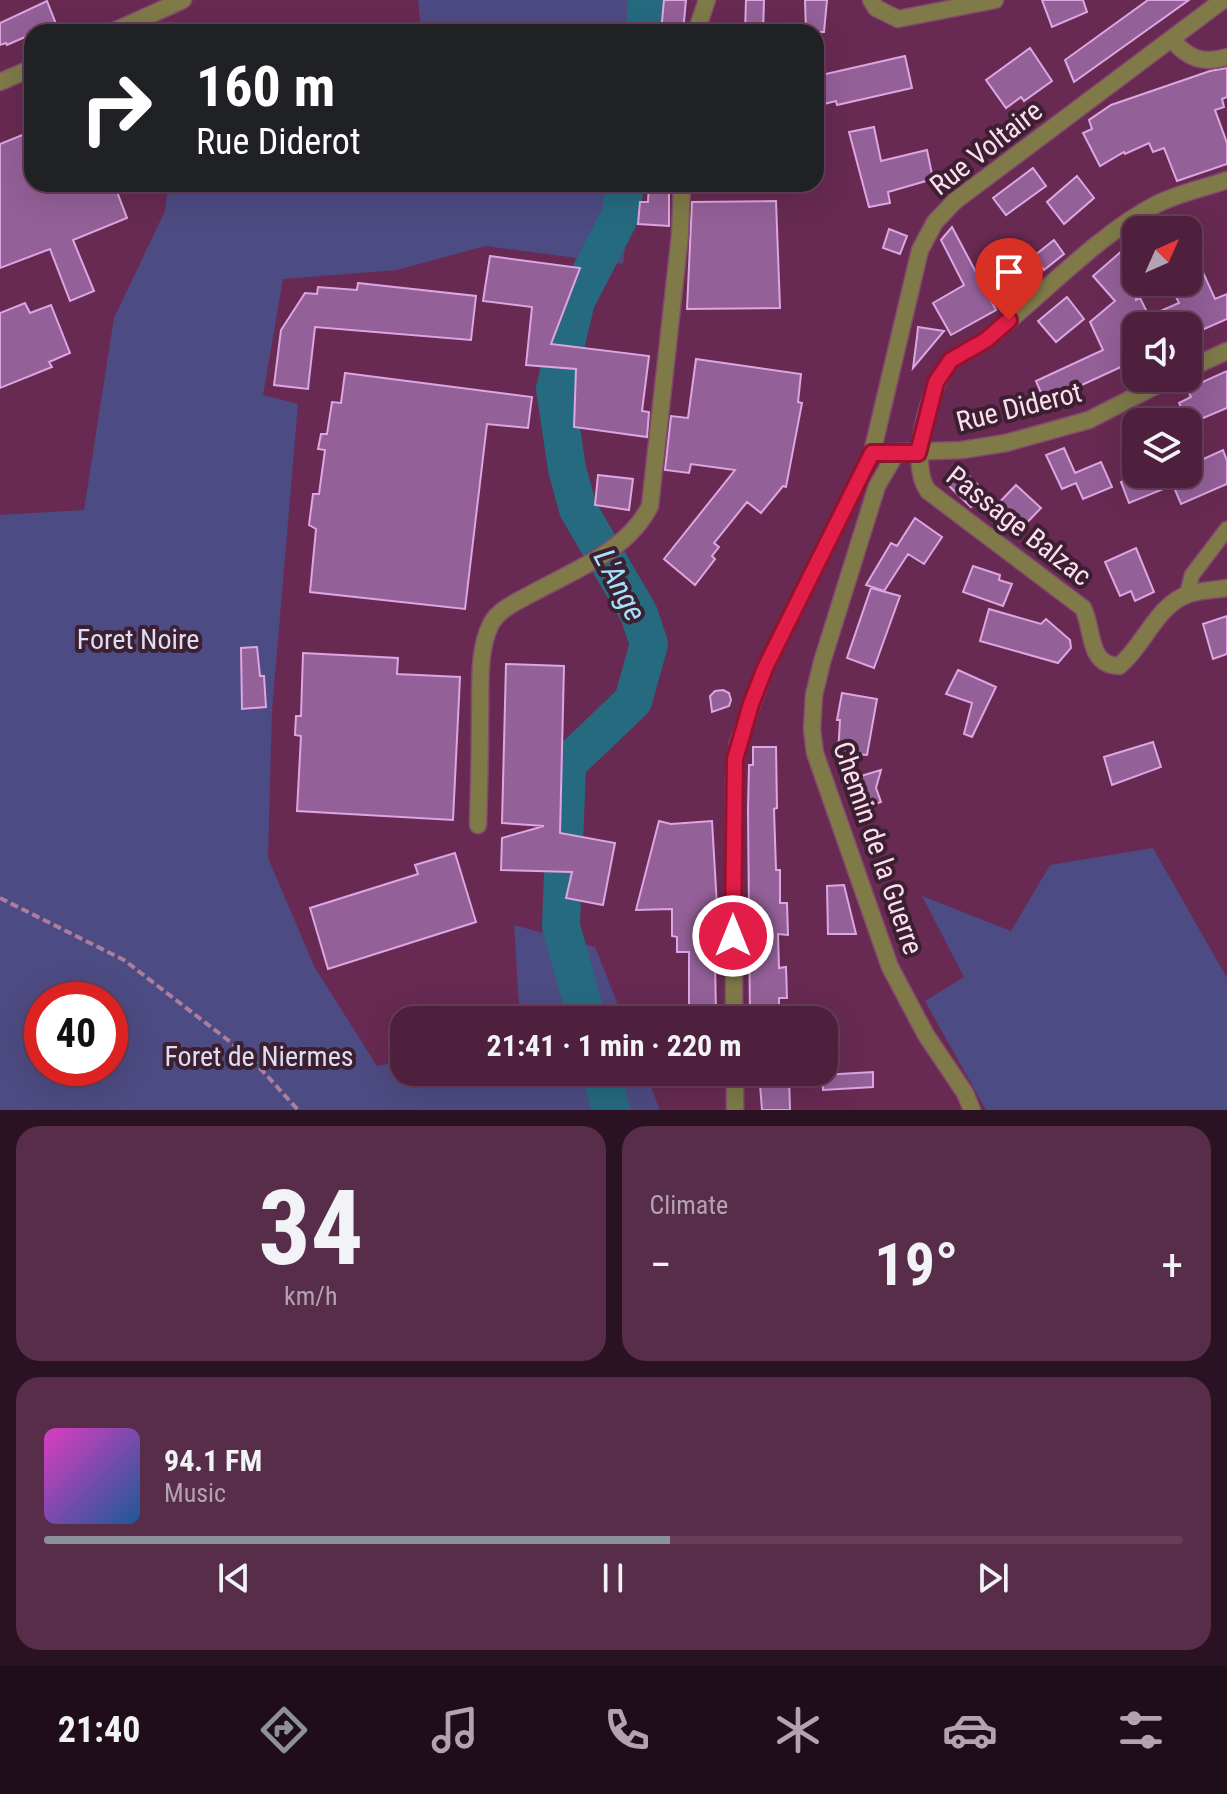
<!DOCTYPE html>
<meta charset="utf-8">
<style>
:root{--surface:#4e203e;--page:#582d49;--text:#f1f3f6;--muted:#b3a3b0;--line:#653e58;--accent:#8c9099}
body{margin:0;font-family:"Roboto Condensed",sans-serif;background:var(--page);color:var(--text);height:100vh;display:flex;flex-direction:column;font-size:30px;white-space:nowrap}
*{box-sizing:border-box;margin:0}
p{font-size:26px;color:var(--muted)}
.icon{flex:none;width:44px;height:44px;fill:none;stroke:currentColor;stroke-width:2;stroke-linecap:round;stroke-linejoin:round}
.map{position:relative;height:1110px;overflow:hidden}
.drawer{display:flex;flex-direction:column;gap:16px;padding:16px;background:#2b1222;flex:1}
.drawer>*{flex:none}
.guide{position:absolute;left:24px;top:24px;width:800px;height:168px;border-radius:24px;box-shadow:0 8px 32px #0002,0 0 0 2px var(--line);background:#202124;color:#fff;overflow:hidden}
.needle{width:52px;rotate:45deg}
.buttons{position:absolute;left:1122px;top:216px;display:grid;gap:16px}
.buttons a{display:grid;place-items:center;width:80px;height:80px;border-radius:16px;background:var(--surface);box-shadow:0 8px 32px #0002,0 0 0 2px var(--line);font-size:40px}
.speed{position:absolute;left:24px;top:982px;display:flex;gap:16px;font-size:40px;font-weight:700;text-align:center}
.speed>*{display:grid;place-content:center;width:104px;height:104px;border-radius:50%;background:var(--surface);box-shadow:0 8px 32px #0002,0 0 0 2px var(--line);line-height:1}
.speed .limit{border:12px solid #d22;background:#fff;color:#111}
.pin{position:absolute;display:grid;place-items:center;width:68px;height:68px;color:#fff;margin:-82px -34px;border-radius:50% 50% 50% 0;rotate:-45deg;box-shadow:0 0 8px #0007}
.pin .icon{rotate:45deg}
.me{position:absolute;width:88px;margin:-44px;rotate:0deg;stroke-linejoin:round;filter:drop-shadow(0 0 6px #0008)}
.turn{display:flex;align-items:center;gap:28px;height:168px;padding:0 40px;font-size:36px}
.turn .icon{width:104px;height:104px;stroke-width:2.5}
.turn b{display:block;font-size:56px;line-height:68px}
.big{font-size:60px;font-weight:700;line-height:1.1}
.drawer .tile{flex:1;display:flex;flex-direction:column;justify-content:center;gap:12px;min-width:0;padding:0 28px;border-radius:24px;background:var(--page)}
.drawer .dial{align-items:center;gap:0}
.dial b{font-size:104px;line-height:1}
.song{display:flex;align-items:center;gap:24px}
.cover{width:96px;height:96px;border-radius:12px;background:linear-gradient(135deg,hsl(310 70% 55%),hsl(210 70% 35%))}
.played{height:8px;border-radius:4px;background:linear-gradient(90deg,var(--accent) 55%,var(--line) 55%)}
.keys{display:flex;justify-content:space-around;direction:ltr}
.heat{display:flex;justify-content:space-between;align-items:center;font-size:44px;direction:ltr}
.drawer .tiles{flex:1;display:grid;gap:16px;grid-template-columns:1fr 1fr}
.tile:last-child{grid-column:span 2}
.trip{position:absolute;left:390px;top:1006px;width:448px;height:80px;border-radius:24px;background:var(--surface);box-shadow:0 8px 32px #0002,0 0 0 2px var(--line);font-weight:700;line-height:80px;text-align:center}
.tabs{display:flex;height:128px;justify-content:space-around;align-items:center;background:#1f0d19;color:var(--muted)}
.tabs .icon{width:56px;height:56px}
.tabs .current{color:var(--accent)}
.tabs b{font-size:36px;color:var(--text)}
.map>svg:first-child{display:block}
.green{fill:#4d4b83;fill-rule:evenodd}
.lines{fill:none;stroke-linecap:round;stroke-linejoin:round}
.river{stroke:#266a80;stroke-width:38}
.building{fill:#936098;stroke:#dda6e2;stroke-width:2}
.pedestrian-casing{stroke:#834a6e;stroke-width:17}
.minor-casing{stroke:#834a6e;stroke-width:19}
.tertiary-casing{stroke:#834a6e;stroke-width:19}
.path{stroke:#ad7e9b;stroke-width:4;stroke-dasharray:8 4;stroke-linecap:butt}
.pedestrian{stroke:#7f7a48;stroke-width:14}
.minor{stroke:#7f7a48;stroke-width:16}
.tertiary{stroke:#7f7a48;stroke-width:16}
.route-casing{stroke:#92132f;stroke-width:20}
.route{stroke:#e11d48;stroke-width:14}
.labels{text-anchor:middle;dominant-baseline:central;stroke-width:8;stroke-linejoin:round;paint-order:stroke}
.street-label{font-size:28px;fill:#fddeef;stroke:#3c2031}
.park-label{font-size:28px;fill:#dddef0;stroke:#3c2031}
.water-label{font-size:30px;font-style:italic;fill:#a2e4fd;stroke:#3c2031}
</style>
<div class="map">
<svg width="1227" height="1110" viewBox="0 0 1227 1110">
<rect width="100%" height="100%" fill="#682a52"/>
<path class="green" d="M418,0H657L653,32H415L421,29Z
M168,184H633L623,264L485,246L397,270L283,279L263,395L298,404L272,711L268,858L315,968L377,1066L404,1061V1072H645L660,1110H0V515L84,510L114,318L165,211ZM42,1000H110V1068H42Z
M1153,848L1227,978V1110H986L925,1001L964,977L922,896L1011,931L1050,865Z
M514,925L595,947L624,1020H520Z"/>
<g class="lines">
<path class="river" d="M645,32L647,0
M587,1020L561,926L567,764L633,701L649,644L639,614L578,509L567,469L555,389L576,301L621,214L625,184
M601,1072L611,1110"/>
</g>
<path class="building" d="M664,0H686L683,32H661Z
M746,0H764L763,32H745Z
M805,0H827L824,32H806Z
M1042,0H1083L1087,12L1052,27Z
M1148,0H1189L1074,82L1065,60Z
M47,1L56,24L32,32V34L7,45L6,43L0,45V23Z
M1030,48L1052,81L1024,101L1021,97L1006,108L986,80Z
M905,56L912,88L837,105L836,101L824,104L817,76Z
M1227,68V97L1222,99L1224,107L1215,110L1227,143V164L1177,181L1164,148L1153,152L1149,143L1125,154L1124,152L1100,166L1083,133L1092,129L1089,120L1111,105L1210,71Z
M874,127L881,161L927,150L933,179L888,192L890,203L869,207L849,132Z
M32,131V184H114L127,218L73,240L94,291L70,301L50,249L0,268V144Z
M1033,168L1046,186L1006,215L993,198Z
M1077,176L1094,198L1064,224L1047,202Z
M649,184H669V226L638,224L640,202H648Z
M776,201L780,308L687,309L692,202Z
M952,227L996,310L951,335L933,303L964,285L941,240Z
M889,229L907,236L900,254L883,248Z
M1054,240L1064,254L1044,270L1034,256Z
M1123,250L1136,265V276L1132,280L1136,289V300L1140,298L1149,316L1179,303L1169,282H1188V276L1202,270L1215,299L1227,294V319L1193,334L1189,326H1136V360L1045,402L1036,381L1103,350L1090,322L1115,301L1093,276Z
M490,256L580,268L551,344L649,356L642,411L649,412L647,437L574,427L576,369L526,365L532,307L483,301Z
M358,283L476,296L471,340L315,327L308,389L274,385L281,330L305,293L317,294L318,287L357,290Z
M1067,297L1084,319L1056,342L1038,321Z
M25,303L30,313L51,305L70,353L49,362L52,367L0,388V313Z
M918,327L944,331L913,368L917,337Z
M696,359L801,374L798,402L802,403L786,487L783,486L761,513L747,502L714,543L719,547L712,556L715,559L695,585L664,559L735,470L691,464L689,473L665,470L671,416L688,418Z
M1227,371V408L1189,424L1179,403L1191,397L1187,389Z
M345,373L532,397L528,428L487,424L465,609L310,592L316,529L309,525L313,494H319L325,450L318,449L321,434H327L332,402L341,403Z
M1064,448L1075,473L1101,462L1112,487L1083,499L1076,483L1062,489L1046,455Z
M1223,450L1227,461V484L1181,504L1173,485L1129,503L1121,482L1140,474H1188V466Z
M963,470L985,492L971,507L948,485Z
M598,475L633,479L629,510L595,505Z
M1016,485L1041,508L1017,533L992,510Z
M915,518L942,537L924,564L908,554L884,591L866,585L891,543L897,546Z
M1136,548L1154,592L1135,601L1131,591L1120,596L1105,562Z
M973,566L1000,575L999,580L1012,584L1003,606L963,592Z
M871,588L900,596L874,668L847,658Z
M989,609L1041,624L1046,619L1070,640L1071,648L1058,663L980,641Z
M1227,616V654L1213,659L1203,624Z
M257,647L260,676H264L266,707L242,709L241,648Z
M303,653L398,658L397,674L460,677L453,820L297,811L301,736L295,735L296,716H301Z
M506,664L564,666L560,833L615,843L603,905L566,898L572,872L501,870L502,838L544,826L502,823Z
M958,670L996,687L972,737L964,734L972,703L946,694Z
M723,690L729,693L731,700L729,706L712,712L710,696L715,691Z
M842,693L877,699L867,755L838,753L840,720H837Z
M1153,742L1161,767L1112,785L1104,757Z
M753,747H776L777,808L774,809L776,870H780V903H787L788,935L778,934L779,968L786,967L787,998H779V1020H750L748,810L749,765H753Z
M881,770L876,788L881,802L862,809L851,779Z
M659,821L671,824L712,821L717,906L714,907L716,1014L689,1015V952H677V937L672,936V909L636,910Z
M455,853L476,922L328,969L310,908L418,874L415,865Z
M844,885L856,934H828L827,886Z
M759,1072H780V1077L789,1076L790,1110H762Z
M873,1072V1087L823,1090L822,1075Z"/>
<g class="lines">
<g class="pedestrian-casing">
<path id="pedestrian" d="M1187,594L1192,575L1227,529"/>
</g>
<g class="minor-casing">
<path id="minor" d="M871,0L876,8L898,19L995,0
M112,32L183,0
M696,32L707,0
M1172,40C1189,59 1203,64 1227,57
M0,82L32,68
M1227,180C1204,188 1179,193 1157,204C1097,235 1043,295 989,337C977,347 958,352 948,364C928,391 908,463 928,491L1083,608C1094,630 1087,665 1119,666C1144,646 1157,604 1189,594C1201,590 1215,590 1227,588
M1188,369L1227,351
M897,452L877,486L822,662L814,695L812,729L815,753L890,967L926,1035L965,1093L972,1110
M872,453L962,450L1006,443L1089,420L1171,378
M478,825C479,790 480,755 480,721C481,691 477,651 491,624C498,610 516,602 529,595C572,571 627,552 650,506L680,235L682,184"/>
</g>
<g class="tertiary-casing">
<path id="tertiary" d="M734,1020V777L738,743L765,668L872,453L920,250L935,222L955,201L1223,0
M735,1072V1110"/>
</g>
<path class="path" d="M0,898L124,960L250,1057L298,1110"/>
<use href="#pedestrian" class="pedestrian"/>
<use href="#minor" class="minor"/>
<use href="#tertiary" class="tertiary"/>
</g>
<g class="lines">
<g class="route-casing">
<path id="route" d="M733,936L735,759L751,704L765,668L872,453H918L936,382L951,360L986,340L1009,320"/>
</g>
<use href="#route" class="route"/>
</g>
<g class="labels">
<g class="street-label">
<text transform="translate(986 148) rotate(-38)">Rue Voltaire</text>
<text transform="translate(1019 407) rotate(-14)">Rue Diderot</text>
<text transform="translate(1019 526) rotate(38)">Passage Balzac</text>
<text transform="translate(878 848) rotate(71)">Chemin de la Guerre</text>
</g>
<g class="park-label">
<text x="138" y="639">Foret Noire</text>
<text x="259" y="1056">Foret de Niermes</text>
</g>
<g class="water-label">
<text transform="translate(620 585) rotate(62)">L'Ange</text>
</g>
</g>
</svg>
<div class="buttons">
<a><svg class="needle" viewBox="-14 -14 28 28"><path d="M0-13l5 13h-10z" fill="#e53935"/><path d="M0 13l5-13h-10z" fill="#b3a3b0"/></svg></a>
<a><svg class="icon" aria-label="sound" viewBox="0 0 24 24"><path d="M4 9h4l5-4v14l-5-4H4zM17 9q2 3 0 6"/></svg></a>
<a><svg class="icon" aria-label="layers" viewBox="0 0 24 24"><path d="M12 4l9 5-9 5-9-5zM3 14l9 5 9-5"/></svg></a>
</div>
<div class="speed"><div class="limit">40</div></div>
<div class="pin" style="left:1009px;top:320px;background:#d93025"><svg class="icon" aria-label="arrive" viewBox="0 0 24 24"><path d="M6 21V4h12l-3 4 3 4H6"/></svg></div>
<svg class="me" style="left:733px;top:936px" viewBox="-20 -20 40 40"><circle r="17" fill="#e11d48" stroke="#fff" stroke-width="3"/><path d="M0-11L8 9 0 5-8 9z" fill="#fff"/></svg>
<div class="trip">21:41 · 1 min · 220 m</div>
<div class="guide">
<div class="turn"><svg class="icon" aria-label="right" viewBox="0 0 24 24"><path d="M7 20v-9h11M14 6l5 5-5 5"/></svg><div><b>160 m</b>Rue Diderot</div></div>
</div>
</div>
<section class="drawer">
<div class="tiles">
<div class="tile dial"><b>34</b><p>km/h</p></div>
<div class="tile"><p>Climate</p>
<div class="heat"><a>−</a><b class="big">19°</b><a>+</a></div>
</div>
<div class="tile">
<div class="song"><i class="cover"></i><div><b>94.1 FM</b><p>Music</p></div></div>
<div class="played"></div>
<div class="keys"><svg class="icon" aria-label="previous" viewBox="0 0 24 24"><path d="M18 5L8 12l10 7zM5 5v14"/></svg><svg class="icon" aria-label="pause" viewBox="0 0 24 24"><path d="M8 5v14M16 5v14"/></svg><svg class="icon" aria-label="next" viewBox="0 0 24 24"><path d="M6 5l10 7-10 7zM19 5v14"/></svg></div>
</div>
</div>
</section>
<nav class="tabs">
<b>21:40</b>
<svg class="icon current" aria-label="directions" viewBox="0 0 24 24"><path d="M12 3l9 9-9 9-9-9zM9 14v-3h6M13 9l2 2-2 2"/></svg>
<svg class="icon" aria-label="music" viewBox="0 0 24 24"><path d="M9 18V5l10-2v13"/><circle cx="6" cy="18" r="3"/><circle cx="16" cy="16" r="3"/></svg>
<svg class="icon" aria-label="phone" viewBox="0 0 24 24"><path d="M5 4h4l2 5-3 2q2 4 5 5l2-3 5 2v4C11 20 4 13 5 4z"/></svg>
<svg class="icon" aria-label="climate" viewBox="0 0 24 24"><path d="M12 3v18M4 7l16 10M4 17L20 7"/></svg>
<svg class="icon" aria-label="car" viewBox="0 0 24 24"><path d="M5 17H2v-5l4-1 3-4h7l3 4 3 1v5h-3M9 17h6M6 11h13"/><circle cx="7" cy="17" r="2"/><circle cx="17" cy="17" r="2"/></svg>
<svg class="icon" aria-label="filters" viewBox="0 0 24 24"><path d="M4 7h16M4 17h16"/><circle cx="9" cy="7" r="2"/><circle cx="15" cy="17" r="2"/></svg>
</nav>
